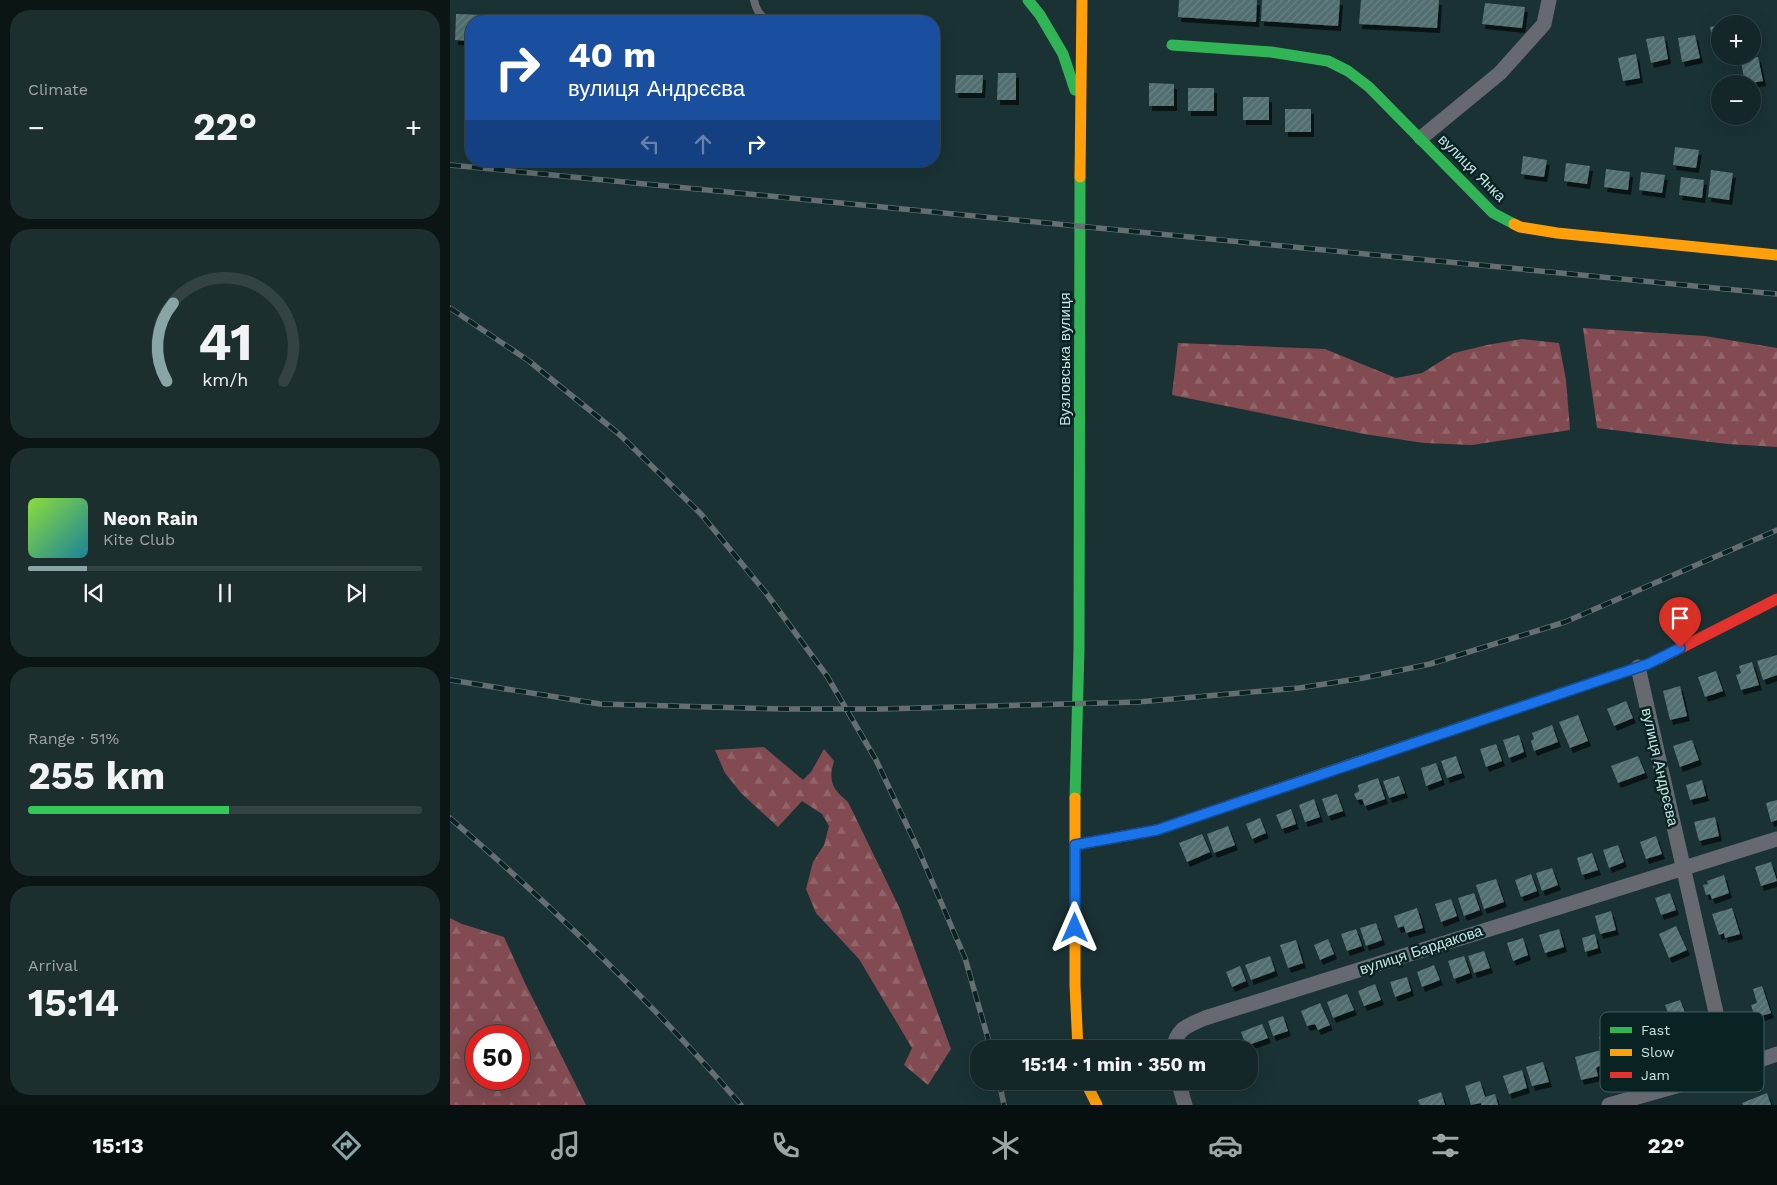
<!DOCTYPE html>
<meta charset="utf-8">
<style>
:root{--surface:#142627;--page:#1d2e2f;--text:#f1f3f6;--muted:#9da5a7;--line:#334344;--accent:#8aa5a5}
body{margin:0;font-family:"Work Sans",sans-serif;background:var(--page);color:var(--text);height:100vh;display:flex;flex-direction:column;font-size:19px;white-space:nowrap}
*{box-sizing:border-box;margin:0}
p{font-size:16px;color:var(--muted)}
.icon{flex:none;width:28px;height:28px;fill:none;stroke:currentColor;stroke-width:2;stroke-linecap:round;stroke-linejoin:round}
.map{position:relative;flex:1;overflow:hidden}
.side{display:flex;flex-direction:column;gap:10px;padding:10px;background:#0b1515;width:450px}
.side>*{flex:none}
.banner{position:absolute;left:15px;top:15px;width:475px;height:152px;border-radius:20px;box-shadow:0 5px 20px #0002,0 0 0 1px var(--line);background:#1a4fa0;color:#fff;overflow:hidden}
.fabs{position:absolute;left:1261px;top:15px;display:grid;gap:10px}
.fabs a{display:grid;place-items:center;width:50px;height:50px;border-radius:50%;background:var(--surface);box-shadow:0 5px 20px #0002,0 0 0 1px var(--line);font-size:25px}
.speed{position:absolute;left:15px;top:1025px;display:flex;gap:10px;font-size:25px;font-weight:700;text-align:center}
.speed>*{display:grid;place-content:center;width:65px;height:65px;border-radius:50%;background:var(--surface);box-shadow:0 5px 20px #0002,0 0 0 1px var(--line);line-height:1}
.speed .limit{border:8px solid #d22;background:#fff;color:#111}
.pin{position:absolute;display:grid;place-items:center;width:42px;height:42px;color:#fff;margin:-51px -21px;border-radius:50% 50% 50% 0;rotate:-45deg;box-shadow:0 0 5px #0007}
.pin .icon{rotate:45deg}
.me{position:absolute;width:55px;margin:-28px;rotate:0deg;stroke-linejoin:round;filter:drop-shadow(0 0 4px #0008)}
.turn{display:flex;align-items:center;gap:18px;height:105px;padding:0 20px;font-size:22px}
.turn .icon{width:65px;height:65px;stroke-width:2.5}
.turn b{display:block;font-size:35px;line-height:42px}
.lanes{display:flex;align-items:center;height:48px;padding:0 20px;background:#0003;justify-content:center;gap:25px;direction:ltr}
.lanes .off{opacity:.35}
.big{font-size:38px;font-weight:700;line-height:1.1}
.side .widget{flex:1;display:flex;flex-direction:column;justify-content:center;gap:8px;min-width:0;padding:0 18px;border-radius:20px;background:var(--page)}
.side .dial{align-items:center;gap:0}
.dial svg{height:130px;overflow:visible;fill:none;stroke:var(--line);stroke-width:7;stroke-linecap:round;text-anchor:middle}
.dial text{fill:var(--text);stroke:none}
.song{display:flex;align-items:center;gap:15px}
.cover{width:60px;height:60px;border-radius:8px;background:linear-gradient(135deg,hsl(90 70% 55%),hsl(190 70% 35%))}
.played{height:5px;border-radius:2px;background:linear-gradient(90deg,var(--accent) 15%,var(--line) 15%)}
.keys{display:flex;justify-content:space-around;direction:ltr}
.heat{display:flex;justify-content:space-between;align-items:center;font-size:28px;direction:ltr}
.charge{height:8px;border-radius:4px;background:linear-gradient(90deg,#34c759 51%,var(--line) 0)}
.trip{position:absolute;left:520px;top:1040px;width:288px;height:50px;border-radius:20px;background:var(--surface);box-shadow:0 5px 20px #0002,0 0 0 1px var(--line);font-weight:700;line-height:50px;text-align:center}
.dock{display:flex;height:80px;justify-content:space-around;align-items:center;background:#080f10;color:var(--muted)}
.dock .icon{width:35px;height:35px}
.dock .on{color:var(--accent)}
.dock b{font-size:22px;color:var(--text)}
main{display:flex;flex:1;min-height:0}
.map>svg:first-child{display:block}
.forest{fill:url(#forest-firs);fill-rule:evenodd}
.building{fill:url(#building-hatch);filter:url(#shadow)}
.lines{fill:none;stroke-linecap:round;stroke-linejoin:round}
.lane{stroke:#666a70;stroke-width:8}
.street{stroke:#666a70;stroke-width:15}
.fast{stroke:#30b455;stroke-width:11}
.slow{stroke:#ff9f0a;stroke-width:11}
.jam{stroke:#e5322d;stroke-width:11}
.rail-casing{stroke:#656e70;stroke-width:5.5}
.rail{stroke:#092222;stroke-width:4;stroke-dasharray:11;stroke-linecap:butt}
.route-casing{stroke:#114b97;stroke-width:12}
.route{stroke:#1a73e8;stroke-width:9}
.labels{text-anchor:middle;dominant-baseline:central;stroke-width:5;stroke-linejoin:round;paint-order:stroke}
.street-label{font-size:15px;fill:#c6e3e2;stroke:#092222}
.key{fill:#092222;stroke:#425c5c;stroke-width:1}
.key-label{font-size:14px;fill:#c6e3e2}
</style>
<main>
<section class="side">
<div class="widget"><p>Climate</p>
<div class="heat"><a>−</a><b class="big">22°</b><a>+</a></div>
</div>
<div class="widget dial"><svg viewBox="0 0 100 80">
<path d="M14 69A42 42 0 1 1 86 69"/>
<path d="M14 69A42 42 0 0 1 18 21" stroke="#8aa5a5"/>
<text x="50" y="56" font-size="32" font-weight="700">41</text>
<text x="50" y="72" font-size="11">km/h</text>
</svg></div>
<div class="widget">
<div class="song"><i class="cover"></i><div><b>Neon Rain</b><p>Kite Club</p></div></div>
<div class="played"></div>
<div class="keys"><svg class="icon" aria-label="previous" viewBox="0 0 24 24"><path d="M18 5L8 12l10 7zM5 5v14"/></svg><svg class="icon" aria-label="pause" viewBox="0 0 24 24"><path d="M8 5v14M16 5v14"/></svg><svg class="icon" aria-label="next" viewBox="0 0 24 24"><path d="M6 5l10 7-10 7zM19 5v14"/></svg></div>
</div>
<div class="widget"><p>Range · 51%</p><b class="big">255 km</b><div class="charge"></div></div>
<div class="widget"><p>Arrival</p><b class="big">15:14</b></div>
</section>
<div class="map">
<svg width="1327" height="1105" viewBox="0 0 1327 1105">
<defs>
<pattern id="forest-firs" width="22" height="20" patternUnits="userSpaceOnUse" patternTransform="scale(1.25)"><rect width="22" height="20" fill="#814b51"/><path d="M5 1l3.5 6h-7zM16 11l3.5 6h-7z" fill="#91656a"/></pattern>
<pattern id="building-hatch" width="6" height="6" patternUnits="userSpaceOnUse" patternTransform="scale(1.25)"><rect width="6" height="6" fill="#526e6f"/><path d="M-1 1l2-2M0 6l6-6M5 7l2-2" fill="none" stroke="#698383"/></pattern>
<filter id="shadow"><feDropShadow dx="3" dy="5" stdDeviation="0" flood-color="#0009"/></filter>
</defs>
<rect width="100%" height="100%" fill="#1a3234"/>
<path class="forest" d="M1133,328L1255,336L1327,348V447L1277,444L1147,428Z
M1072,339L1109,343L1116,380L1120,430L1022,445L974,443L914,434L722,395L728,343L875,349L946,378L972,373L1004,353L1037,345Z
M314,747L353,780L361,772L374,749L384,761C378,781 382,789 398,802L450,909L501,1049L478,1085L454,1065L462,1048L409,959L366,913L356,889L363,862L374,845L379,826L372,814L352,801L328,827L291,793L275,773L265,750Z
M0,918L12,924L54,937L75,983L136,1105H0ZM26,1036H69V1079H26Z"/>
<path class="building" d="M729,0H807L806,22L728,17Z
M812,0H890L888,26L811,21Z
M911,0H989L987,28L909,24Z
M1035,3L1075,7L1072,28L1032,24Z
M6,14L101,17L100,21H21V41L5,40Z
M421,15L448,16V21H421Z
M1270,25V49L1265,50L1260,27Z
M1245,35L1250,58L1232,62L1228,38Z
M1214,36L1218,59L1201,63L1196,39Z
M1186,54L1190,78L1173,81L1168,58Z
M1308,57L1313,81L1295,84L1291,61Z
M548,73H566V100H547Z
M506,75H533L532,93H505Z
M699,83L724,84V106H699Z
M738,88H764V111H738Z
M793,97H819V120H793Z
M835,109H861V132H835Z
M1225,147L1249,150L1246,168L1223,165Z
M1073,156L1097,160L1094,177L1071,174Z
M1116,163L1140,166L1137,184L1114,181Z
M1156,169L1180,172L1178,190L1154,187Z
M1261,170L1283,173L1279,200L1258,197Z
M1191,172L1215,175L1212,193L1189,190Z
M1231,177L1254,180L1252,198L1229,195Z
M1327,655V675L1313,680L1307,661Z
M1302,662L1309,685L1291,690L1286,675L1291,673L1289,666Z
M1266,671L1273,691L1255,697L1248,677Z
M1230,686L1237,716L1220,720L1213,691Z
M1176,701L1183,718L1164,726L1157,709Z
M1128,715L1138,741L1120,748L1109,722Z
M1102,725L1108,742L1084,751L1081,741L1084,739L1082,733Z
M1069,735L1074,752L1059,758L1053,740Z
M1242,740L1249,760L1230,767L1223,746Z
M1046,744L1052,761L1036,767L1030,749Z
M1006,756L1012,773L997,778L991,761Z
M1188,756L1195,773L1168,783L1161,766Z
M986,763L992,780L976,786L971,768Z
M949,776L955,793L939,798L933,781Z
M928,778L935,799L915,806L912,799L907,800L904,794L909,791L908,785Z
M1252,780L1256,796L1240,800L1236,785Z
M887,794L893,811L878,816L872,799Z
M864,799L870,817L855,822L849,805Z
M1327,800V820L1321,822L1316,803Z
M841,809L846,824L832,829L826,815Z
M1265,817L1269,836L1249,841L1244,822Z
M810,818L816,833L802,839L796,824Z
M778,826L785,845L764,853L757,834Z
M752,834L760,852L737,862L729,843Z
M1206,836L1212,854L1196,859L1190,842Z
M1168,845L1174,862L1159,868L1153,850Z
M1142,853L1148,870L1132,875L1127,858Z
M1321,862L1327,881L1311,886L1305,867Z
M1102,868L1108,885L1092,891L1086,873Z
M1081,874L1087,891L1071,897L1065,880Z
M1274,875L1279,893L1262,899L1260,894L1256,895L1253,885L1258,884L1257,881Z
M1046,879L1054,902L1034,909L1026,885Z
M1024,893L1030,910L1014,916L1008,898Z
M1220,893L1226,910L1211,915L1205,898Z
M1001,899L1007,916L991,922L985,904Z
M967,908L973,928L956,933L954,926L948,928L944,916Z
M1282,908L1290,934L1275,938L1274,933L1269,935L1262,914Z
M1161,911L1166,930L1150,934L1145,916Z
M926,923L932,940L916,946L910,928Z
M1226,926L1237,950L1219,958L1209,934Z
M906,929L912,946L897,951L891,934Z
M1109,929L1114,947L1095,953L1089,935Z
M1145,934L1148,948L1135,952L1132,938Z
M1073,938L1078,955L1063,961L1057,943Z
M878,939L884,954L870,960L864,945Z
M846,940L853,963L838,968L830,945Z
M1034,951L1040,968L1024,973L1018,956Z
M820,956L825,971L801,980L795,965Z
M1014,956L1020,973L1004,979L998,961Z
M984,965L990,980L972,987L967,972Z
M790,966L796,981L782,987L776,972Z
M957,977L961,991L945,997L940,982Z
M925,984L931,1000L914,1006L908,991Z
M1312,986L1321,1013L1305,1018L1301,1005L1307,1003L1303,989Z
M897,994L904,1010L883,1018L877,1002Z
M1230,1000L1240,1025L1230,1029L1234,1038L1216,1045L1207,1023L1220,1018L1215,1005Z
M870,1003L880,1025L868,1030L865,1024L857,1026L851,1011Z
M833,1016L838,1031L823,1036L818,1021Z
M812,1024L818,1038L796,1046L791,1032Z
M1163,1033L1169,1053L1155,1058L1149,1037Z
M1151,1050L1154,1063L1146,1068L1148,1076L1131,1080L1125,1057Z
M1093,1062L1099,1082L1082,1086L1076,1067Z
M1072,1070L1077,1088L1059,1094L1053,1076Z
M1030,1081L1035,1097L1045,1094L1048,1105H1031V1103L1021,1105L1015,1086Z
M991,1092L995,1105H970L968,1100Z
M1317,1093L1321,1105H1293L1292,1103Z"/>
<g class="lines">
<path class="lane" d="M304,0C306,10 311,19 322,21"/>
<path class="street" d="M971,138L1050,73L1094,24L1099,0
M1188,667L1279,1070
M723,1049C727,1028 737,1026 755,1018L1327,839
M728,1081L735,1105
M1159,1105L1265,1075L1327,1054"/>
<path class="fast" d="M578,0L590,15L613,54L625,90
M722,45L821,52L878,61L898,71L919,87L1043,213L1064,224
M913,760L1198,664L1215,656
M625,798L629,649L630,177"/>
<path class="slow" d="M630,177L632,0
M1064,224L1070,227L1107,233L1327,255
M625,798V985L628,1049
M625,845L707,830L913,760
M635,1081L647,1105"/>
<path class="jam" d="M1215,656L1327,599"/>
<g class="rail-casing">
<path id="rail" d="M0,165L1327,294
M0,308L79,361L169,434L251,514L316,593L377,676L426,760L469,851L515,958L541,1049
M0,680L150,704L335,709H432L688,702L849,688L913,678L980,664L1115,622L1327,530
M0,818C103,907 202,1002 291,1105
M549,1081L554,1105"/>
</g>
<use href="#rail" class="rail"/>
</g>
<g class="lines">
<g class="route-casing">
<path id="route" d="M625,928V845L707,830L1198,664L1230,648"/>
</g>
<use href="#route" class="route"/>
</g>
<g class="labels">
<g class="street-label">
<text transform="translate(1022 168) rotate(45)">вулиця Янка</text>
<text transform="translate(615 359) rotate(-90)">Вузловська вулиця</text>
<text transform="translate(1210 767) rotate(77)">вулиця Андрєєва</text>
<text transform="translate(971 950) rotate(-18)">вулиця Бардакова</text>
</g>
</g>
<rect x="1150" y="1012" width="164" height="80" rx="8" class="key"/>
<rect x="1160" y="1027" width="22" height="6" fill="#30b455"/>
<rect x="1160" y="1049" width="22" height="7" fill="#ff9f0a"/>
<rect x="1160" y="1072" width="22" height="6" fill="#e5322d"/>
<g class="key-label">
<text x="1191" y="1035">Fast</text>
<text x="1191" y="1057">Slow</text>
<text x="1191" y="1080">Jam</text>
</g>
</svg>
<div class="fabs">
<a>+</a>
<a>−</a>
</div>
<div class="speed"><div class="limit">50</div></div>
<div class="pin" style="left:1230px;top:648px;background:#d93025"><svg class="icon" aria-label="arrive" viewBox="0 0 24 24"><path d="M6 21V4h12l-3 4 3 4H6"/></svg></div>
<svg class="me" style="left:625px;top:928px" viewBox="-20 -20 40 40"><path d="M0-17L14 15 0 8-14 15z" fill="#1a73e8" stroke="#fff" stroke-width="4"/></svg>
<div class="trip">15:14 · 1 min · 350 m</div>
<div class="banner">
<div class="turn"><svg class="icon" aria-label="right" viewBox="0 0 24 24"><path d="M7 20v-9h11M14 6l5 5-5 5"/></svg><div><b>40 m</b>вулиця Андрєєва</div></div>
<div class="lanes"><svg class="icon off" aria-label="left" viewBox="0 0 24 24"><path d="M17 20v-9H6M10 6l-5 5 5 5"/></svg><svg class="icon off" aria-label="ahead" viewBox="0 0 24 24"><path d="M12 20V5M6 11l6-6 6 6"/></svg><svg class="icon" aria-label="right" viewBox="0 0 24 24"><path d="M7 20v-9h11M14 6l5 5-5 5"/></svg></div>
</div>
</div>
</main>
<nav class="dock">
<b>15:13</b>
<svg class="icon on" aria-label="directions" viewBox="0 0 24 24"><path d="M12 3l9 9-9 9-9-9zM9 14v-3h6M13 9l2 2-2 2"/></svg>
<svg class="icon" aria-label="music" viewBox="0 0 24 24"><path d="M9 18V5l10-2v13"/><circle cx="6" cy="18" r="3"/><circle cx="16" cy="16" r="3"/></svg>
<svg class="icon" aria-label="phone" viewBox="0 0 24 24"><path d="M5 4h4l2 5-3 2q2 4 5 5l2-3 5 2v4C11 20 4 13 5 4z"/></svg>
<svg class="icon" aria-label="climate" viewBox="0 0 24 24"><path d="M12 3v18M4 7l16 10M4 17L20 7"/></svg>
<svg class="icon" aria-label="car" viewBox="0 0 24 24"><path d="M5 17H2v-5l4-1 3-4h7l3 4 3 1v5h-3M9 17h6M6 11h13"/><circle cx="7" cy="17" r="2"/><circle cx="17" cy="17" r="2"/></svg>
<svg class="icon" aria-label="filters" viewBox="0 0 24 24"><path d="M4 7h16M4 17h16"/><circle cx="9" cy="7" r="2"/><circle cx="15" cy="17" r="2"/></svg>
<b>22°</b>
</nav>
